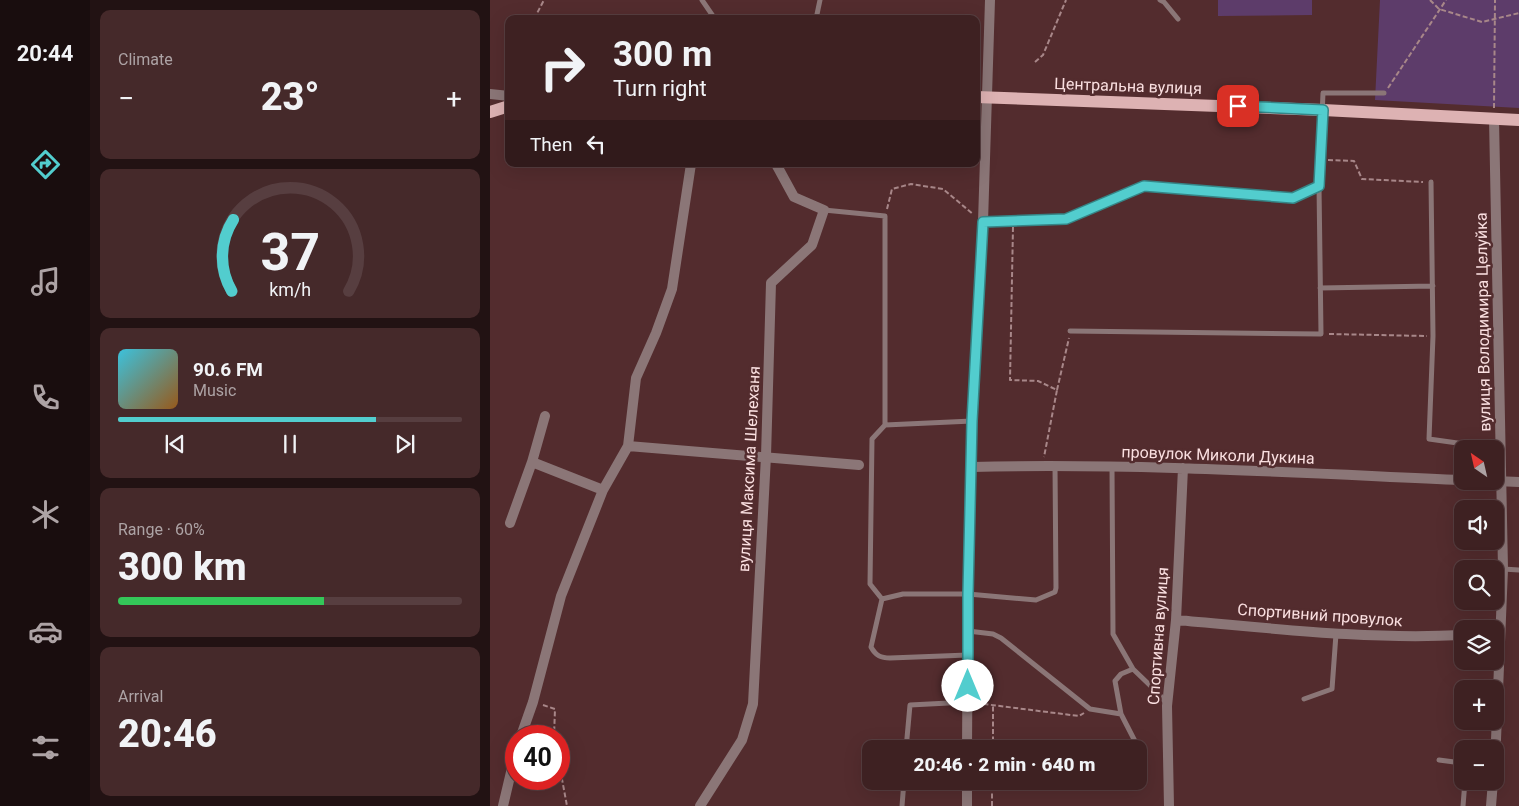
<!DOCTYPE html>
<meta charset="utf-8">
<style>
:root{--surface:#3e2122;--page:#45292a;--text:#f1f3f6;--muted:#ada3a5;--line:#573e40;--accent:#52cdce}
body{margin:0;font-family:Roboto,sans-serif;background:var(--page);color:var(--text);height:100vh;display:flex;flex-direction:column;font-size:19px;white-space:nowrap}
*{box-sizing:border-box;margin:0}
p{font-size:16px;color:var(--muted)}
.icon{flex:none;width:28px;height:28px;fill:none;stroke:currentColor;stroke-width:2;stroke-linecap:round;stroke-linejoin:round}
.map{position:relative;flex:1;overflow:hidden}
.sheet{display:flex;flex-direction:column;gap:10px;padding:10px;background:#221213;width:400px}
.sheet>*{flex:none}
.hud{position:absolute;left:15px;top:15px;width:475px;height:152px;border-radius:10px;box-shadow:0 5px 20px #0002,0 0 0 1px var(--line);background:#3e2122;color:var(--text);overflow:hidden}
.needle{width:32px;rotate:326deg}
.fabs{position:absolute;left:964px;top:440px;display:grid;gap:10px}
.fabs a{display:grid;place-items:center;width:50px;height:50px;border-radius:10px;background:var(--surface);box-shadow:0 5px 20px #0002,0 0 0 1px var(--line);font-size:25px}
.speed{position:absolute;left:15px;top:725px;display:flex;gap:10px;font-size:25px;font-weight:700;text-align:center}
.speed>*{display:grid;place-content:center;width:65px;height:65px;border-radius:50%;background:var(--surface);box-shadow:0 5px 20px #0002,0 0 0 1px var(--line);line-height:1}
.speed .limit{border:8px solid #d22;background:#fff;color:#111}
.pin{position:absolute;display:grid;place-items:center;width:42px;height:42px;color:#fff;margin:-21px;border-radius:10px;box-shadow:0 2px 8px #0006}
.me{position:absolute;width:55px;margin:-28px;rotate:0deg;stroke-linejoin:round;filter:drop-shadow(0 0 4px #0008)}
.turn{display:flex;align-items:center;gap:18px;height:105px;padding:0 25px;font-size:22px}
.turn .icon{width:65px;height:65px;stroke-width:2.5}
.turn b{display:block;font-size:35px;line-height:42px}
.then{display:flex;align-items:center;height:48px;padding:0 25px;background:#0003;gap:10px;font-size:19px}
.big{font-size:38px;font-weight:800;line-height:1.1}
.sheet .card{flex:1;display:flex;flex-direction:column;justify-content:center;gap:8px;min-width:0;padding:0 18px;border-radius:10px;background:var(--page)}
.sheet .dial{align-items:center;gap:0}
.dial svg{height:130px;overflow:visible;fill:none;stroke:var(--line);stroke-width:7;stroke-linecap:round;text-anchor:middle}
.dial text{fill:var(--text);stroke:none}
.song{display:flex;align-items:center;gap:15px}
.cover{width:60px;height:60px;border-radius:8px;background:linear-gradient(135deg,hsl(190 70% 55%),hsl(30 70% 35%))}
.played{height:5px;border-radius:2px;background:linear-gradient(90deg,var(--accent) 75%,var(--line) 75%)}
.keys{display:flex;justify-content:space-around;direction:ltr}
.heat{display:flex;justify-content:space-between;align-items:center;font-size:28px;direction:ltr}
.charge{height:8px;border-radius:4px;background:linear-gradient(90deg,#34c759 60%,var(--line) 0)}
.trip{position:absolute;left:372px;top:740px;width:285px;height:50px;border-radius:10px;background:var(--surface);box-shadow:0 5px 20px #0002,0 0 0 1px var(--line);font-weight:800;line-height:50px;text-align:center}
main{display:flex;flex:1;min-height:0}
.tab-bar{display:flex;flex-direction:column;width:90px;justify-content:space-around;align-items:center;background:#190d0e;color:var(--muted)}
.tab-bar .icon{width:35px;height:35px}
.tab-bar .current{color:var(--accent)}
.tab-bar b{font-size:22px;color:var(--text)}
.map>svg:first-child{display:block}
.green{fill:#5d3c6a}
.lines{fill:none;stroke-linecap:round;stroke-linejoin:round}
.path{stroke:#a88789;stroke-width:2;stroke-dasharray:5 2.5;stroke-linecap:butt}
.service{stroke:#8b7677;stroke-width:5}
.minor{stroke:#8b7677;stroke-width:10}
.tertiary{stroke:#8b7677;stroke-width:10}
.primary{stroke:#ddb2b3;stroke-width:12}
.route-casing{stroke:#358586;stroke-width:12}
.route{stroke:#52cdce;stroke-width:9}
.labels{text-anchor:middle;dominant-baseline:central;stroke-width:5;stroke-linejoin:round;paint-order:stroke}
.street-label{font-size:16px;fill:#fadfe0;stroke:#532c2e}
</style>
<main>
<nav class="tab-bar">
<b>20:44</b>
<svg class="icon current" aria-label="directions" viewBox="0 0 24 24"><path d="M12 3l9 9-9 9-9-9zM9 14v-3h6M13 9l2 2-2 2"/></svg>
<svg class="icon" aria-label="music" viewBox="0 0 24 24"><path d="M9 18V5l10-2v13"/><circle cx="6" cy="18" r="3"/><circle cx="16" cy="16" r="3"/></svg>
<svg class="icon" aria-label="phone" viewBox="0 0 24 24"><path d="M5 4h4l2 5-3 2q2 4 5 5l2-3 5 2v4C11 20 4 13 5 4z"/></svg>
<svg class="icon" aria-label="climate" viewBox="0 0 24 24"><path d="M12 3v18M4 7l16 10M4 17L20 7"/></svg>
<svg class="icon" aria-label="car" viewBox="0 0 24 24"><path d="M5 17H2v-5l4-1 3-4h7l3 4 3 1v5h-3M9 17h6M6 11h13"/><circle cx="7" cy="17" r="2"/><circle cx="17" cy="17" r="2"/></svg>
<svg class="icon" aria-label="filters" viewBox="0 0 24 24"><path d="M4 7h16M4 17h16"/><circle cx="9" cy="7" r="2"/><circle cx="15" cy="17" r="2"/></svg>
</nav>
<section class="sheet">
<div class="card"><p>Climate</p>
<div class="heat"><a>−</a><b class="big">23°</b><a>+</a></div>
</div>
<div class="card dial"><svg viewBox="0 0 100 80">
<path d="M14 69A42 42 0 1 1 86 69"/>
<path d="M14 69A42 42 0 0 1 15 25" stroke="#52cdce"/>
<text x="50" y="56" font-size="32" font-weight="700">37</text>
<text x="50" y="72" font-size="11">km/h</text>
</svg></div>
<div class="card">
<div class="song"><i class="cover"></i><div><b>90.6 FM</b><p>Music</p></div></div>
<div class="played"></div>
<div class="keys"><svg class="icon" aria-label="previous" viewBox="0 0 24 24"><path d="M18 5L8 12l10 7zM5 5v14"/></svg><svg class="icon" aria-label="pause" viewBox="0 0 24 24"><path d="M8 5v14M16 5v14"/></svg><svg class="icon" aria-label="next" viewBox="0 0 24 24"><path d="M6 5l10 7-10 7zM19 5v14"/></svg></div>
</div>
<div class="card"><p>Range · 60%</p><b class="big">300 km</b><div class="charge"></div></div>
<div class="card"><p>Arrival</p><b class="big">20:46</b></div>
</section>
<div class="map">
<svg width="1029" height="806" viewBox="0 0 1029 806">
<rect width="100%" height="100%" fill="#532c2e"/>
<path class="green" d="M728,0H822V15L728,16Z
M890,0H1029V108L885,100Z"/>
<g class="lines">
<path class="path" d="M940,0L949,9L992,22L1029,13
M44,19L54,0
M545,62L553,55L576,0
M898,88L956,0
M1004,108L1005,0
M838,160L864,161L872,179L933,182
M397,209L402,189L421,184L453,189L483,214
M523,227L520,380L548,381L567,390L554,457
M839,334L937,336
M567,390L579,338
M486,703L589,716L594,713
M53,705L65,709L64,736
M503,749V706
M69,763L77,806
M502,806V781"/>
<path class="service" d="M212,0L225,19
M670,0L674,2L688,19
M326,19L330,0
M941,182L943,336L939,439L1010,449
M334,210L395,216V425L482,421
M493,222L576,219L654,186L803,198L829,186L833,93H894
M830,288L943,286
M580,331L831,334L829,186
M395,425L382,439L380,584L392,599L381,647C386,656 391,658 400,658L478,655
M622,467L623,634L643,669L669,694L676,703
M1013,569L1029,570
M392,599L413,594H478L546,600L565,592L566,588L565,465
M478,631L503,634L511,638L600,709L631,714L649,749
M814,699L842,689L846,634
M631,714L625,681L631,674L643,669
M416,749L420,705L478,702
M949,760L972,763
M412,806L414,781
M973,806L975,781"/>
<path class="minor" d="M0,94L19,96
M1004,119L1013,569L1005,764
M55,416L42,462L113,490
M138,446L369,465
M482,467C645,463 809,473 972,480
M1005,481L1029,482
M20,523L42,462
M686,620C781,628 877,640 972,635
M31,736L43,702L71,596L113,490L138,446L146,378L166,333L182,289L201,164
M13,806L26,751
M210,806L252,740L263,704L276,456L281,283L322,245L334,210L304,197L286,164
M679,806L677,706L686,620L693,468
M1001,806L1003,781"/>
<path class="tertiary" d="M477,749L478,594L482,421L493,222L500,0
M477,806V781"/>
<path class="primary" d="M486,97L833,110L1029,120
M0,112L19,106"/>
</g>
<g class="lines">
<g class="route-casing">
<path id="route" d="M478,686V594L482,421L493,222L576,219L654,186L803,198L829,186L833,110L748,106"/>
</g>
<use href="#route" class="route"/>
</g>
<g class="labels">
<g class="street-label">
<text transform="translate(638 86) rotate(2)">Центральна вулиця</text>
<text transform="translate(993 322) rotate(-91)">вулиця Володимира Целуйка</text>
<text transform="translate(728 455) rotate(2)">провулок Миколи Дукина</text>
<text transform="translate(259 469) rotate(-87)">вулиця Максима Шелеханя</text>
<text transform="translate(830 615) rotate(4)">Спортивний провулок</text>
<text transform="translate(668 636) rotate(-86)">Спортивна вулиця</text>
</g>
</g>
</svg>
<div class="fabs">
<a><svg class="needle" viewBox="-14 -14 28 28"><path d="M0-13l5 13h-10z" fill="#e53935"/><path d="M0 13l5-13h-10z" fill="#ada3a5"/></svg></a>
<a><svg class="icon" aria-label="sound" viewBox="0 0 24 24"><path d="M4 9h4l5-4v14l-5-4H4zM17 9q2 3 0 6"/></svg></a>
<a><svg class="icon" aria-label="search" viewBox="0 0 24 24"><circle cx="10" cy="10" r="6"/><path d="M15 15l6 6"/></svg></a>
<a><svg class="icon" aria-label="layers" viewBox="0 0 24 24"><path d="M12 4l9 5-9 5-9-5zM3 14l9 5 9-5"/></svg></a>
<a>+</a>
<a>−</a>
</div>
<div class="speed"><div class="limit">40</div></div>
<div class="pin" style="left:748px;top:106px;background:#d93025"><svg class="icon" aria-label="arrive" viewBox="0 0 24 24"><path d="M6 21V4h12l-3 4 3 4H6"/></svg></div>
<svg class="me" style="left:478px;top:686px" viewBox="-20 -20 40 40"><circle r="19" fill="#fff"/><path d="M0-13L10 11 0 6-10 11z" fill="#52cdce"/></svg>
<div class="trip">20:46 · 2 min · 640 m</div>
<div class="hud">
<div class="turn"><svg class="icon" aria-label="right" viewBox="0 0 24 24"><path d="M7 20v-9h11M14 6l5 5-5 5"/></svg><div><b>300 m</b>Turn right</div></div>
<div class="then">Then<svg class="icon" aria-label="left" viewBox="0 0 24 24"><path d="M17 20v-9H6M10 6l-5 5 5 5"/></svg></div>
</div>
</div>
</main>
